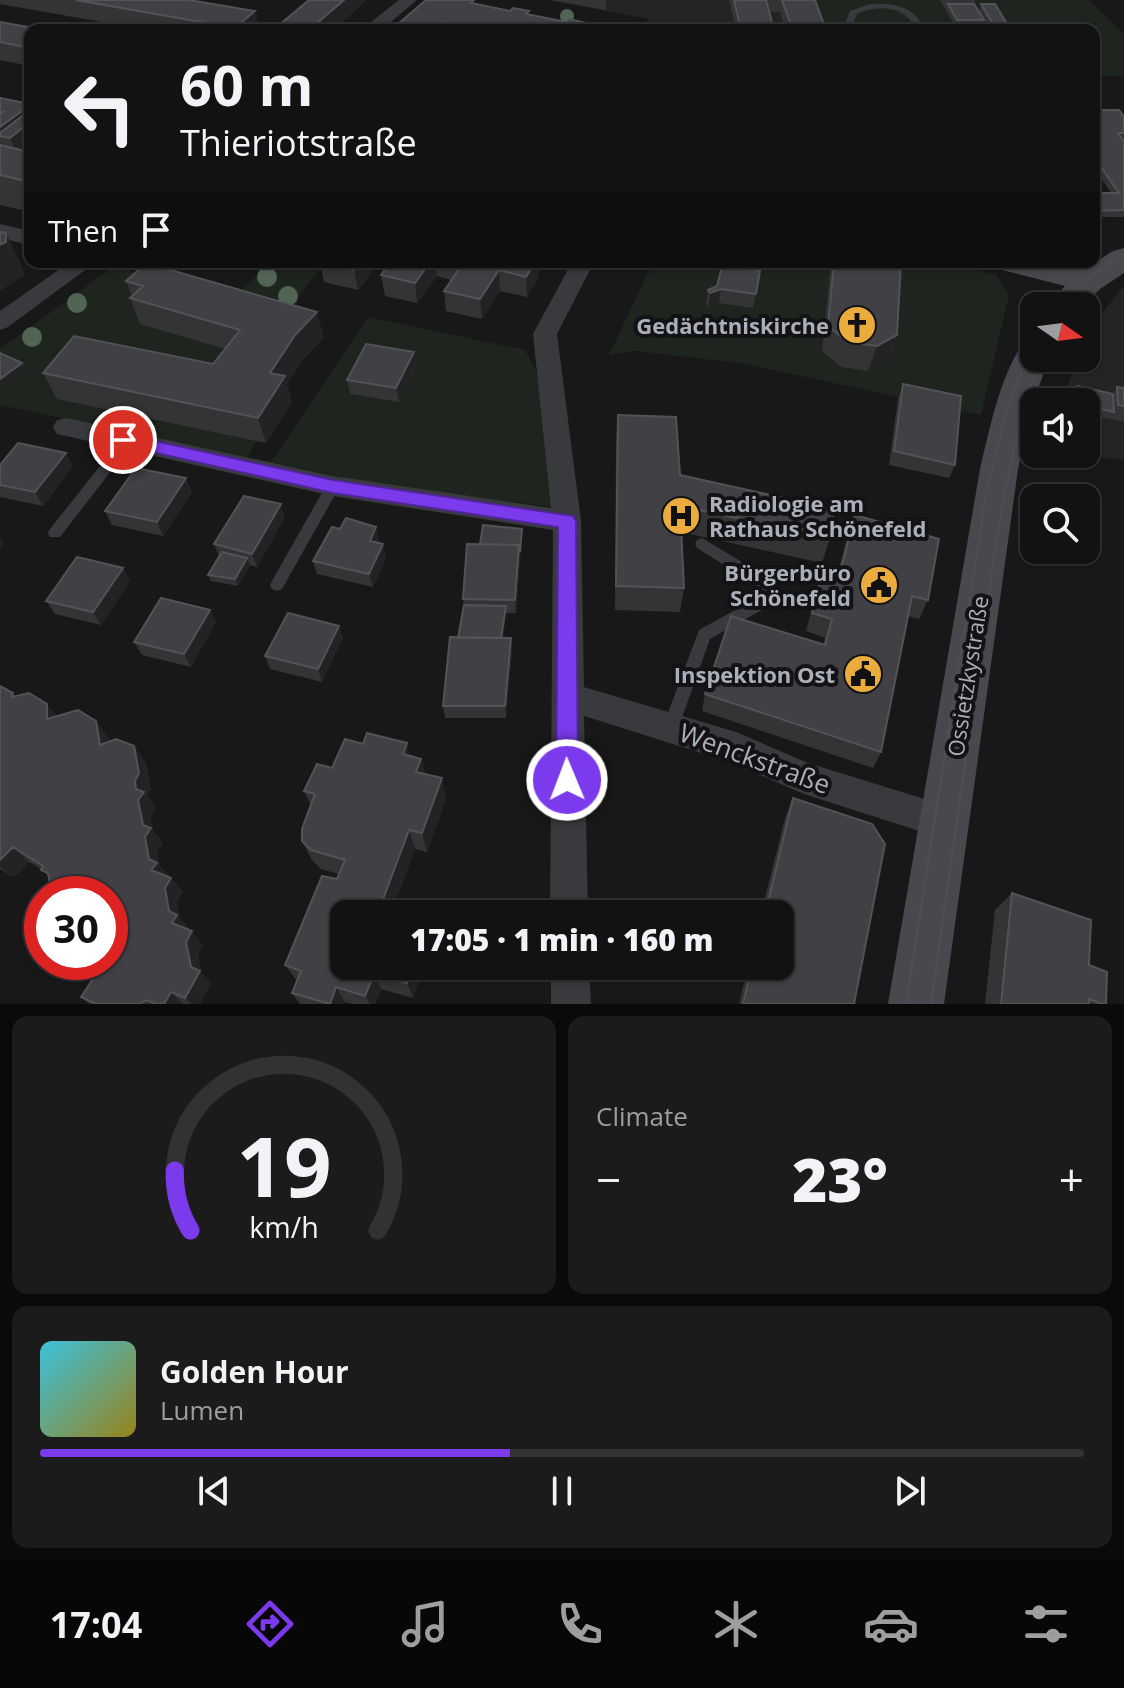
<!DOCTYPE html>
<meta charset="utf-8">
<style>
:root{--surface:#121213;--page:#1b1b1c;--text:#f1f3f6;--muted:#9c9ea0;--line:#313233;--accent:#7c3aed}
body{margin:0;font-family:"Open Sans",sans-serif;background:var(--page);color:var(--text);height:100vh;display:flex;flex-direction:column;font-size:30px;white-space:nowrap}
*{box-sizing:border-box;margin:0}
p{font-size:26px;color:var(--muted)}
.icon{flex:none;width:44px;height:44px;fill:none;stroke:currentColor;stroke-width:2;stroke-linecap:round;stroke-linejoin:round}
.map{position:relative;height:1004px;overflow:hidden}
.details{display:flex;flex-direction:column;gap:12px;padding:12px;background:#0a0a0a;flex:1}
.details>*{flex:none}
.hud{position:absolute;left:24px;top:24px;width:1076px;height:244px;border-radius:16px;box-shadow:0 2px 6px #0004,0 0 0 2px var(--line);background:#121213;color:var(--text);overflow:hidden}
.needle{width:52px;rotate:104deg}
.controls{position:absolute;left:1020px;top:292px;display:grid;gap:16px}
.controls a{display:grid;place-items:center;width:80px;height:80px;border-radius:16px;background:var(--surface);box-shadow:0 2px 6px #0004,0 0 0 2px var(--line);font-size:40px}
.speed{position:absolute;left:24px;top:876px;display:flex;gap:16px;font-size:40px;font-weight:700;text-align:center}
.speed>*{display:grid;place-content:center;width:104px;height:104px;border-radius:50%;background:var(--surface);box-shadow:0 2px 6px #0004,0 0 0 2px var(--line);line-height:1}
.speed .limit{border:12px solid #d22;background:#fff;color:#111}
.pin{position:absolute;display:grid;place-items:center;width:68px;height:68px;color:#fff;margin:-34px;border:4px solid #fff;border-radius:50%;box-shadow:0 2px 8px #0007}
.me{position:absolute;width:88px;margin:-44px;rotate:359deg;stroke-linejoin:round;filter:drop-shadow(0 0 6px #0008)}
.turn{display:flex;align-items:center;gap:28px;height:168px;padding:0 24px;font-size:36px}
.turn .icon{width:104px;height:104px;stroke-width:2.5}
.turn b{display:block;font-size:56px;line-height:68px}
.then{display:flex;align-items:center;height:76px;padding:0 24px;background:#0003;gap:16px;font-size:30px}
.big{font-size:60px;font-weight:800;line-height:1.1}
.details .card{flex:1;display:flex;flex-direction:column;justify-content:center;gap:12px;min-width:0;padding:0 28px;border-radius:16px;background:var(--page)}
.details .dial{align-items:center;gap:0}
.dial svg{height:208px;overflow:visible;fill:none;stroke:var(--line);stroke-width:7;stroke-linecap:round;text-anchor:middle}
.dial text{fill:var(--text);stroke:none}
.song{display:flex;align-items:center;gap:24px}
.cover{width:96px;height:96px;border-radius:12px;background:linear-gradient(135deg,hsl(190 70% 55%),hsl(50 70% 35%))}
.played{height:8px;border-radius:4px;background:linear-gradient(90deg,var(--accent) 45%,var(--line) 45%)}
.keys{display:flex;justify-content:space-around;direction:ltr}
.heat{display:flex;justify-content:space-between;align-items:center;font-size:44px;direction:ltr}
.details .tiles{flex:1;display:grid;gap:12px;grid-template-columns:1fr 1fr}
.card:last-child{grid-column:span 2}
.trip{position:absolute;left:330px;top:900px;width:464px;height:80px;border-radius:16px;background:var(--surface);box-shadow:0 2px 6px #0004,0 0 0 2px var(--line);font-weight:800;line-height:80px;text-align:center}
.menu{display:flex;height:128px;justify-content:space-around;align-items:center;background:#070708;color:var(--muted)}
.menu .icon{width:56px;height:56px}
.menu .selected{color:var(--accent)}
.menu b{font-size:36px;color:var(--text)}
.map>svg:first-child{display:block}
.built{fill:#242426}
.green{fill:#1e241e}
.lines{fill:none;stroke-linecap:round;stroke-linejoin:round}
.service{fill:#393a3e;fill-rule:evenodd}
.minor{fill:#393a3e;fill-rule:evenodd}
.secondary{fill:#47494e;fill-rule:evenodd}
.tram-far1{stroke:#4c4e53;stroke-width:2}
.tram{stroke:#4c4e53;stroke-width:3}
.tree{fill:#526453}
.wall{fill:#343437;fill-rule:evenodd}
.shaded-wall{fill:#232325}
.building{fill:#414145;stroke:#515357;stroke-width:2}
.route{fill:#7c3aed;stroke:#51269a;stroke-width:2}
.labels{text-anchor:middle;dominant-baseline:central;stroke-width:8;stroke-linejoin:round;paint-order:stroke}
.poi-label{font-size:22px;font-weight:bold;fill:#aaafb9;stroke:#131315;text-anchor:end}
.street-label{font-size:22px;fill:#aaafb9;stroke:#131315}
.near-street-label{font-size:26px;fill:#aaafb9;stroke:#131315}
</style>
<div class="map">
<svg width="1124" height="1004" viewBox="0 0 1124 1004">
<rect width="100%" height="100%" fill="#181819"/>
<path class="built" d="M546,0H808L819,30H642L649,19Z
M1124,285V460L1067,454H1086V402H1060L1079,358H1086V342L1094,324Z"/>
<path class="green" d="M808,0H1089L1124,34V76H1094V30H819Z
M264,262H326L293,303L242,290L268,264Z
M653,262H949L996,275L1009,295L981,415L746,364L636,351L609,355Z
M113,267L165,280L248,356L256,441L248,457L0,405V349Z
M368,317L525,350L542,383L553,507L386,487L271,462Z"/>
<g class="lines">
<path class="service" d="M870,4C893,3 916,6 924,30H916C907,6 877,4 857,14L854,21L860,30H852L846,21L850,11Z
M127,436L132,438L134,441L132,444L60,537H50L48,533L50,529L122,438Z
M333,481L340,486L282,589L277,591L272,589L270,585L272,581L328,482Z
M702,538L772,580L774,584L769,606L710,639L679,726L677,731L671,734L665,731L663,726L699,630L757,598L759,587L697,548L695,544L697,540Z"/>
<path class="minor" d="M399,0H417L381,30H361Z
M0,224L30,231V245L0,238Z
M70,262H96L8,327L0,330V311Z
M572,262H594L557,334L581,521L584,687L736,732L808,763L944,805L957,810L962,822L957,834L944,839L804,794L730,762L584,716L588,914H550L553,530L333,496L66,436L57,434L53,427L57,420L66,418L333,476L551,508L533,334Z
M551,966H589L591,1004H551Z"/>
<path class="secondary" d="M1124,248V273L1100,289L1083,306H1047L1065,286L998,269L993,262H1049L1083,270L1113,251Z
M1034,340V358H1049L1033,403L1018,469L944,1004H888L980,469C990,427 999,381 1022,344Z"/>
<path class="tram-far1" d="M1058,306L1081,283L1124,254
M959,666L986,495L1009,402L1034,342
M979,666C993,562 1005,458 1040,358"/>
<path class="tram" d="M906,1004L959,664
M931,1004L979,664"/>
</g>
<g class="tree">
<circle cx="567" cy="16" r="7"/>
<circle cx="267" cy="277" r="10"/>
<circle cx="288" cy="296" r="10"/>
<circle cx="77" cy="303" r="10"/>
<circle cx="32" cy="337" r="10"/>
</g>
<path class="wall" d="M0,0H189L259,30H147L0,4Z
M552,0H615L606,10Z
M729,0H815L826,30H736ZM769,12H780L784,25L773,26Z
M940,0H975L974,4L984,20L982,26H955Z
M474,3L588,27L598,30H391Z
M981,4L1007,24L1005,28L1012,30H966V29H990L979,11Z
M0,22L30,30V66L0,60Z
M0,98L30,104V212L0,205V145H1L0,142ZM24,145L27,151L19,149Z
M1094,110L1124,117V140H1123L1124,141V217H1094V193H1111L1094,168Z
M320,262H539V276L527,297L500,291L482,319L446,311L444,291L452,280L437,276L417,303L385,296L381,275L389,265L379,263L358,290L324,282Z
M831,262H901L897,335L889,361L868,371L841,367L822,351Z
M760,271L753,308L719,303L708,307L706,304L708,290Z
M126,281L324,337L302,361L287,384L292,402L266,443L57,399L43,373L213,364L225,349L140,324L130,298L132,296Z
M414,352L416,366L399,402L350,394L347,380Z
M903,384L955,465L949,478L889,465L898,398Z
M1078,386L1113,394L1117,387L1124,388V422L1086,414V402H1074V394Z
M618,415L680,475L830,538L822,563L681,532L684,588L680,612L615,610L616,441Z
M0,465L73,466L43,506L0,497Z
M192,492L163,536L112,525L105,511Z
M855,515L928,600L919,619L908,616L881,752L873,768L702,711L705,694L823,645L825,638L806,631L823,568L838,572L848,534Z
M285,517L257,567L250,565L238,586L211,581L208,575L219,556L214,544Z
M522,529L516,613H506L503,638L512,650L506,718H445L443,706L458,638L464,605L463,599Z
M379,540L378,543L386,558L373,587L317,574L313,561Z
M123,568L130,581L101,625L55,614L46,601Z
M210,610L216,622L191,667L142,655L134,642Z
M339,626L343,638L322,682L270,669L265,656Z
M0,686L15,696L57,716L96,721L108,738L109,741L134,746L146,763L151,789L147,796L156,808L150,816L153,831L163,843L157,852L160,866L183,892L177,902L179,917L189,928L188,930L203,945L198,955L201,972L211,983L200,1004H90L81,997L98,969L85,974L69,962H110L49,877L41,869L29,862L18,874L11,876L0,869Z
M410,756L421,759L425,774L446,799L427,852L415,849L391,914L344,966H424L413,998L381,989L375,1004H352L345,1002L344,1004H300L292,993L297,981L285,965L339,874L321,869L312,860L302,841L311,806L304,791L332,768Z
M793,798L854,1004H739L748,966H780V914H761L785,818Z
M1012,893L1089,965L1106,1004H985L995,910Z"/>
<path class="shaded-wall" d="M344,0H366V1L334,30H309Z
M606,0H615L606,10Z
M255,11L259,30H235V28Z
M443,22V30H434Z
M30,105V140L23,142L24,145L16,151L10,138L3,137L0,127Z
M6,233L23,268L24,276L0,291V245Z
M360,262L379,263L358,290L354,270Z
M430,262H435L437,276L417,303L415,283Z
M535,262H539V276L527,297L526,277Z
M499,270L500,291L482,319L480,299Z
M721,289L719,303L708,307L710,293Z
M317,312L324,337L302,361L287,384L292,402L266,443L258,418L270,373L295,335Z
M897,335L889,361L868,371L877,346Z
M414,352L416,366L399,402L396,388Z
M22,363L25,370L0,389V379Z
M66,453L73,466L43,506L35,492Z
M186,478L192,492L163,536L157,522Z
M281,504L285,517L257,567L252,554Z
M376,527L379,540L373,554L370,541Z
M522,529V536L516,613L515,600Z
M0,538L4,544L0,549Z
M383,544L386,558L373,587L369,574Z
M247,558L250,565L238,586L235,579Z
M123,568L130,581L101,625L93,612Z
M506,606V613L501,650L500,644Z
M210,610L216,622L191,667L184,654Z
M339,626L343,638L322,682L318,669Z
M511,638L512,650L506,718L505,706Z
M47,704L61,721L47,719Z
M96,721L108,738L112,762L100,745Z
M407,743L412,765L403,754Z
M134,746L146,763L151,789L147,796L156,808L150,816L153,831L163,843L157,852L160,866L169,877L151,870L135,781Z
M421,759L426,780L416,772Z
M442,778L446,799L427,852L422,833Z
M409,830L415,849L391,914L379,910Z
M13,847L29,862L18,874L11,876L0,867V860Z
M171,878L183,892L177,902L179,917L189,928L184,936L172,923L169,911L165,888Z
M192,931L203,945L198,955L201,972L211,983L200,1004H191L185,998L191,967L186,942Z
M69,962H107L110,964L85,974Z
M413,966H424L413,998L407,983Z
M374,974L381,989L375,1004H370L365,996Z
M336,987L345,1002L344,1004H330Z
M171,992L183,1004H164Z"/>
<path class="building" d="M76,0H189L255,11L235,28Z
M309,0H344L309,30H273Z
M426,0H474L471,3L510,11L513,8L529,11L526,14L566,22L569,19L587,23L588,27L598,30H479L443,22L434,30H391Z
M734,0H766L773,26L791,25L782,0H815L826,30H741Z
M948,4H974L984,20H957Z
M981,4H995L1007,24H993Z
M0,22L45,30H30V48L0,42Z
M1011,28L1012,30H967L966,29Z
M0,98L30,104V105L0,127V114L3,112H0Z
M30,110V122L10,138L0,136V133Z
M1094,110H1119L1124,117V133H1118L1124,142V210L1094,211V193H1119L1094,157Z
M30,137V144L23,142Z
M0,145L30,152V182L0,175Z
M0,232L6,233V242L0,245Z
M321,262H360L354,270Z
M391,262H430L415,283L381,275Z
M460,262H535L526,277L499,270L480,299L444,291L463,263Z
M834,262H901L897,335L877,346L848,342L828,326Z
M146,263L317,312L295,335L270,373L285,376L258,418L43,373L74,336L213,364L240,330L130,298L143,286L126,281Z
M723,263L760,271L756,294L721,289L710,293L708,290L717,286Z
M366,344L414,352L396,388L347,380Z
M0,353L22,363L0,379Z
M903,384L961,396L955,465L894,451Z
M1078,386L1113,394L1114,412L1086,406V402H1078Z
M1117,387L1124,388V406L1118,405Z
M618,415L676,417L680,475L834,509L830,538L680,506L684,588L616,586Z
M18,443L66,453L35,492L0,485V465Z
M136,468L186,478L157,522L105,511Z
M244,496L281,504L252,554L214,544Z
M855,515L939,539L928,600L912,596L881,752L705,694L731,616L825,645L832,619L812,613L823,568L840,573Z
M346,518L376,527L370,541L383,544L369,574L313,561L332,527L340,529Z
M483,525L522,529L520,552L519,545L480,544Z
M467,544L519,545L515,600L463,599Z
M222,552L247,558L235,579L208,575Z
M77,557L123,568L93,612L46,601Z
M161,598L210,610L184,654L134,642Z
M464,605L506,606L501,638H458Z
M288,613L339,626L318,669L265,656Z
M450,637L511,638L505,706H443Z
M0,686L13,693L12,697L29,693L47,704V719L78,710L96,721L100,745L116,739L134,746L139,773L135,781L136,789L144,792L138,800L143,825L151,828L145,837L149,859L157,863L151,870L171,878L165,888L169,911L177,915L172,923L192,931L186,942L191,967L200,971L185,998L171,992L164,1004H156L147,1000L138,1004H96L81,997L98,971L97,962H110V894H52L48,873L41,870L43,866L13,847L0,860Z
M367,733L407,743L403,754L421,759L416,772L442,778L422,833L409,830L379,910L392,914H344V966H413L407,983L374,974L365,996L336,987L330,1004L292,993L301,971L285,965L322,876L337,879L345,860L311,850L302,841V829L315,794L304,791L317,764L332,768L345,739L363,744Z
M793,798L872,824L885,844L854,1004H743L752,966H780V914H765Z
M1012,893L1091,920L1089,965L1107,972L1106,1004H1102L1089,999V1004H1001Z"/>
<path class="route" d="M123,434L333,480L573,516L576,521L578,780L575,788L567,791L559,788L556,780L558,527L333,493L117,444L115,440L117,436Z"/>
<defs>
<g id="church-disc" transform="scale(2)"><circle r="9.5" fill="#ebac3e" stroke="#131315"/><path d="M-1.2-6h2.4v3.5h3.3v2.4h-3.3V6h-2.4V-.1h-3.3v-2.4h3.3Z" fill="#111"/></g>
<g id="hospital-disc" transform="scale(2)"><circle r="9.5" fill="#ebac3e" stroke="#131315"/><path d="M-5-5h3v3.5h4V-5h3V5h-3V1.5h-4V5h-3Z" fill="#111"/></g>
<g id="civic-disc" transform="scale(2)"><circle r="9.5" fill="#ebac3e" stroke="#131315"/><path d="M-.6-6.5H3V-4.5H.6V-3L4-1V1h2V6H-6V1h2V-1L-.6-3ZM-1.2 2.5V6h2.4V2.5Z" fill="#111"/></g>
</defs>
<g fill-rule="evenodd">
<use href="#church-disc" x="857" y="325"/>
<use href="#hospital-disc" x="681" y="516"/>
<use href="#civic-disc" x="879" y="585"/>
<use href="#civic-disc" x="863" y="674"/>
</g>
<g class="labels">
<g class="poi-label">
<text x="829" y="325">Gedächtniskirche</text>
<text x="709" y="503" text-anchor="start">Radiologie am<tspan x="709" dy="25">Rathaus Schönefeld</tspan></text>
<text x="851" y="572">Bürgerbüro<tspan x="851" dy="25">Schönefeld</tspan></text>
<text x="835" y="674">Inspektion Ost</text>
</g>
<g class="street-label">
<text transform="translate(967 676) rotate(-81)">Ossietzkystraße</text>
</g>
<g class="near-street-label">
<text transform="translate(755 758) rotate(20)">Wenckstraße</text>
</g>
</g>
</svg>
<div class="controls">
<a><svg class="needle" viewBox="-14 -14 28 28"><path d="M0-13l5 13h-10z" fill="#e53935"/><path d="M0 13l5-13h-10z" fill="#9c9ea0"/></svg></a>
<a><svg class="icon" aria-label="sound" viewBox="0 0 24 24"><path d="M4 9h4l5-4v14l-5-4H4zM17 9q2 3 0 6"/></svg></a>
<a><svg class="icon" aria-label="search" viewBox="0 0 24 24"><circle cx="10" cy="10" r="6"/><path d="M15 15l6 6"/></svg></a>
</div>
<div class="speed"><div class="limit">30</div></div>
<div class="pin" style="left:123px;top:440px;background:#d93025"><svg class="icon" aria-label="arrive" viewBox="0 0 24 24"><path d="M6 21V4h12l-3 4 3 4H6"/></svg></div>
<svg class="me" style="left:567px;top:780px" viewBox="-20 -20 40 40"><circle r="17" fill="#7c3aed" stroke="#fff" stroke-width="3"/><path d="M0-11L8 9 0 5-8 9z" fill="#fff"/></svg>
<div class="trip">17:05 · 1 min · 160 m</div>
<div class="hud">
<div class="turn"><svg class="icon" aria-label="left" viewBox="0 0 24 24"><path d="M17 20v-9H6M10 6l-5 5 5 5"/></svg><div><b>60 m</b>Thieriotstraße</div></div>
<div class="then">Then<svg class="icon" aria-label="arrive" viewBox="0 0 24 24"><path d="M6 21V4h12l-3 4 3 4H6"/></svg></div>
</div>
</div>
<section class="details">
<div class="tiles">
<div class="card dial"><svg viewBox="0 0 100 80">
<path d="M14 69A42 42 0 1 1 86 69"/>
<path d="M14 69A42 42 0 0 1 8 46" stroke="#7c3aed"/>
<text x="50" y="56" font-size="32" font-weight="700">19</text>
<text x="50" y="72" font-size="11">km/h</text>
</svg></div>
<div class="card"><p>Climate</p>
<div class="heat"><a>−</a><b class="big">23°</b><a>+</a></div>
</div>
<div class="card">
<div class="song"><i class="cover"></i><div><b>Golden Hour</b><p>Lumen</p></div></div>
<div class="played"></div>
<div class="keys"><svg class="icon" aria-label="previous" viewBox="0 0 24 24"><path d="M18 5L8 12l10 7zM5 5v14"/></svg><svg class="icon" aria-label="pause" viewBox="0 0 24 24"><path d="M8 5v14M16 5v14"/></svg><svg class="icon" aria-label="next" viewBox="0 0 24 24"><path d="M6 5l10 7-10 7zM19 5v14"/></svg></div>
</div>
</div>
</section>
<nav class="menu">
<b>17:04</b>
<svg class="icon selected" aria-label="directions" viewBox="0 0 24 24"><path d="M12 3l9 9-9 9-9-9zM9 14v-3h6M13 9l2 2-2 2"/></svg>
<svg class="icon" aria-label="music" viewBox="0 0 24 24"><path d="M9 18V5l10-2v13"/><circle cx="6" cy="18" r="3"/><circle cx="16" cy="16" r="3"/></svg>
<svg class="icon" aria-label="phone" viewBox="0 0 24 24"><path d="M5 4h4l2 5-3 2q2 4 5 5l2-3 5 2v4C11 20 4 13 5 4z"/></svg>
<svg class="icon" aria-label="climate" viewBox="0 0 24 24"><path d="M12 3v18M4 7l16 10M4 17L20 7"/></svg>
<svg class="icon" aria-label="car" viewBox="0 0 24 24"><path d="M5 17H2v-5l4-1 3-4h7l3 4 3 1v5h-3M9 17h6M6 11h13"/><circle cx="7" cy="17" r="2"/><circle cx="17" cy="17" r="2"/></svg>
<svg class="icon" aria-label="filters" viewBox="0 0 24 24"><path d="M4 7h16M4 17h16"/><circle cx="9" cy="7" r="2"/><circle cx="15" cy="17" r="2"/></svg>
</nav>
